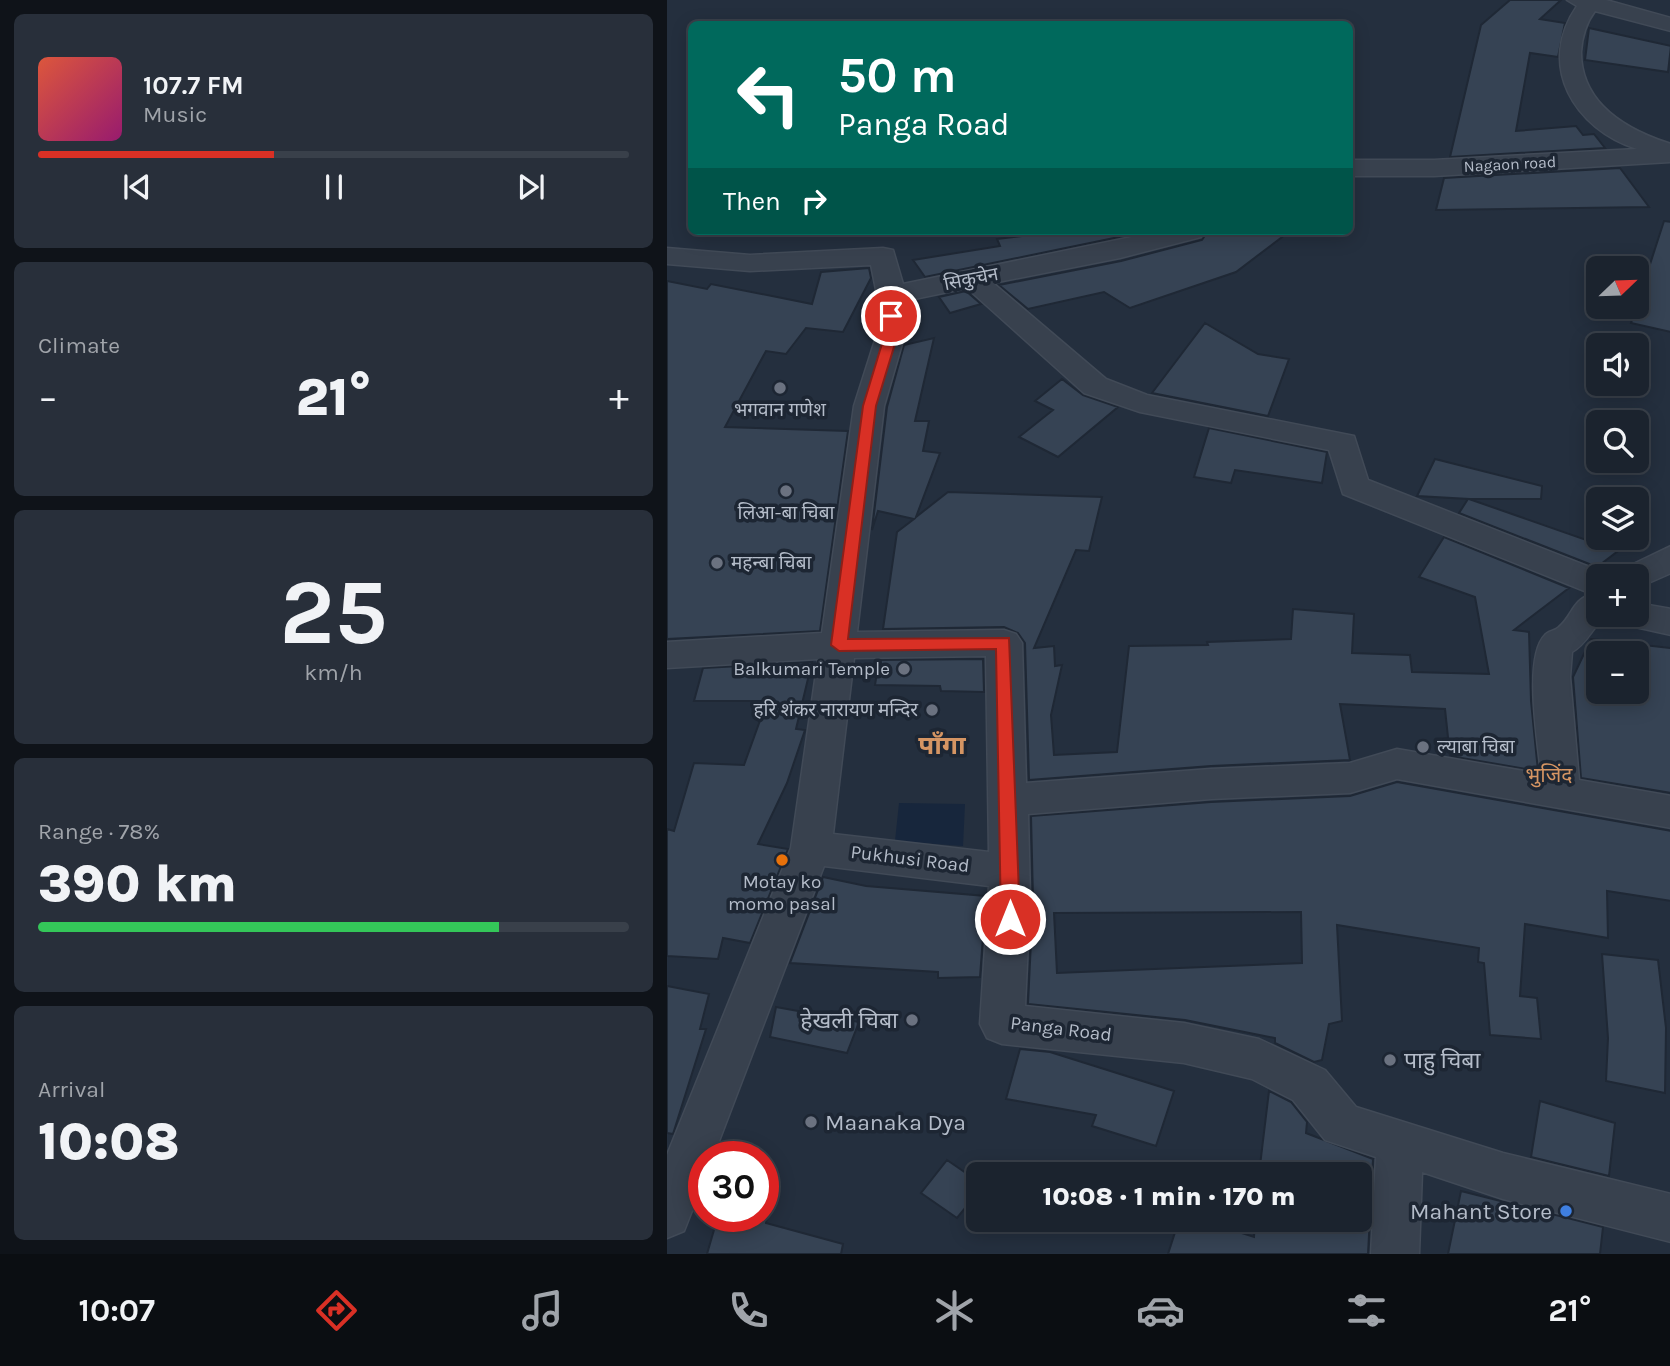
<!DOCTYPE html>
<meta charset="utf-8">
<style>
:root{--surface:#1b232e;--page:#282f3a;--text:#f1f3f6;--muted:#a0a4aa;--line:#39404a;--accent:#d93025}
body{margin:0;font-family:Karla,"Noto Sans Devanagari",sans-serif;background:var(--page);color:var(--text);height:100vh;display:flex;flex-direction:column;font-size:26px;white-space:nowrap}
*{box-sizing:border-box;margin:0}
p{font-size:23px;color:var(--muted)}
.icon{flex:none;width:38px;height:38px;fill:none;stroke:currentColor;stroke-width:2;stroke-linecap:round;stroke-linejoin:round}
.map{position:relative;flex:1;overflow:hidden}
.panel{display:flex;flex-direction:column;gap:14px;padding:14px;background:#0f1319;width:667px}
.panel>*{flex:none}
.top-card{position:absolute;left:21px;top:21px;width:665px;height:214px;border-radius:10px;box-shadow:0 4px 18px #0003,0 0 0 2px var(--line);background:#00695c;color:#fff;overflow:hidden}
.needle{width:46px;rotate:67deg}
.controls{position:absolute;left:919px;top:256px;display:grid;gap:14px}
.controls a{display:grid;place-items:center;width:63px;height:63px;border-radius:10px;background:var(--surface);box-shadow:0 4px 18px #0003,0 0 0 2px var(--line);font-size:35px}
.speed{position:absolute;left:21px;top:1141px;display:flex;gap:14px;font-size:35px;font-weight:700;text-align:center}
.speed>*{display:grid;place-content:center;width:91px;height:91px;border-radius:50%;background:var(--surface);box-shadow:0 4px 18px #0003,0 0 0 2px var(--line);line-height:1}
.speed .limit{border:10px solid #d22;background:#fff;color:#111}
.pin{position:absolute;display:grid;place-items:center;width:60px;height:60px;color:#fff;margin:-30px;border:4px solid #fff;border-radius:50%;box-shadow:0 2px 7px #0007}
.me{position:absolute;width:77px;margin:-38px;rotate:0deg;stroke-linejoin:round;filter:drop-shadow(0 0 5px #0008)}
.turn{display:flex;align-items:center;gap:24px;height:147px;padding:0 35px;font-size:32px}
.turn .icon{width:91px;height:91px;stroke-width:2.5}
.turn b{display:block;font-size:49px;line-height:60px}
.then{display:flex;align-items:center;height:66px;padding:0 35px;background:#0003;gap:14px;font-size:26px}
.big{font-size:52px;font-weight:800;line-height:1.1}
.panel .tile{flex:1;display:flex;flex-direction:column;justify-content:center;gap:10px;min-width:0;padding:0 24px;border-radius:10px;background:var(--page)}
.panel .dial{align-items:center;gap:0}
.dial b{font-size:91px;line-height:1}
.song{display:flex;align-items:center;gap:21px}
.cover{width:84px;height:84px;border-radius:10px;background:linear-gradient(135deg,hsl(10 70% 55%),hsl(320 70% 35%))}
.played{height:7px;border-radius:4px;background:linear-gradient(90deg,var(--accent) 40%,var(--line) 40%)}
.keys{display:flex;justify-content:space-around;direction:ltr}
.heat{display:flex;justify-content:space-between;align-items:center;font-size:38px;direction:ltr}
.charge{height:10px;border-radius:5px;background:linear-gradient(90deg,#34c759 78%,var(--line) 0)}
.trip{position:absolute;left:299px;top:1162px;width:406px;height:70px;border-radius:10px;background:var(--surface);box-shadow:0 4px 18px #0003,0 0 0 2px var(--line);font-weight:800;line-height:70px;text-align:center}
.menu{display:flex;height:112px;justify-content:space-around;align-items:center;background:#0b0e12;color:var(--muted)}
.menu .icon{width:49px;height:49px}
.menu .active{color:var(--accent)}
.menu b{font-size:32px;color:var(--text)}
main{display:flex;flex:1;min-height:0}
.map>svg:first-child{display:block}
.water{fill:#17263c}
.building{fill:#364354;stroke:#1f2835;stroke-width:2;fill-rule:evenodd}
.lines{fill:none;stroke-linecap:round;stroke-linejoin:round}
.minor-casing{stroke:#414a57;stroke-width:3}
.minor{fill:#38414e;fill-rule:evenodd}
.route{fill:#d93025;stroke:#8d1f18;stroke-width:2}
.worship-dot{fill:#6b7280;stroke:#1d2633;stroke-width:2.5}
.food-dot{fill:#e8710a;stroke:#1d2633;stroke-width:2.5}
.shop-dot{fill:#3f7fe0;stroke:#1d2633;stroke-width:2.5}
.labels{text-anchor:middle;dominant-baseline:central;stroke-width:7;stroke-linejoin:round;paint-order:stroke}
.far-street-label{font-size:16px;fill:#b4bcc9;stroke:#1d2633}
.street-label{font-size:19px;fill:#b4bcc9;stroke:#1d2633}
.poi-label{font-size:19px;fill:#b4bcc9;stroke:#1d2633}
.neighbourhood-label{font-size:21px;fill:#d59563;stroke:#1d2633}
.near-poi-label{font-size:23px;fill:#b4bcc9;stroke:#1d2633;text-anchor:end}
.district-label{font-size:26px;font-weight:bold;fill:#d59563;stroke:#1d2633}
</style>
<main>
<section class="panel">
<div class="tile">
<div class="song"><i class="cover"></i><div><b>107.7 FM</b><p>Music</p></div></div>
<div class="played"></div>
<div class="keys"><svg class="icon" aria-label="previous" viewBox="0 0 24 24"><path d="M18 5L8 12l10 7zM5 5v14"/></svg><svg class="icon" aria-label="pause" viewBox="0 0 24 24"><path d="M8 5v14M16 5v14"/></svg><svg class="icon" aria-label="next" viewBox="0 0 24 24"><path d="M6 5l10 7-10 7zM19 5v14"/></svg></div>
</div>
<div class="tile"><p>Climate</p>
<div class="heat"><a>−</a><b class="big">21°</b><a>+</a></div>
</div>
<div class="tile dial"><b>25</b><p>km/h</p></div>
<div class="tile"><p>Range · 78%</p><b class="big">390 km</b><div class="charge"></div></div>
<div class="tile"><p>Arrival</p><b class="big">10:08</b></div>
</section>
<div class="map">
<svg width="1004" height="1254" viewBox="0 0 1004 1254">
<rect width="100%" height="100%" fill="#242f3e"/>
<path class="water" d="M232,803L298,804L296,846L228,841Z"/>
<path class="building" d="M843,0H894L873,19L898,23L891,57L863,53L849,131L909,126L916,135L927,134L938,148L783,157L814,25Z
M922,28L1004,46L1001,72L918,60Z
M953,168L982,207L769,210L777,178Z
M997,221L1004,222V332L964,323Z
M394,231H481L258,277L246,260L333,246L330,239Z
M541,231H623L569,272L463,308L437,292L361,309L332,285L454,261L535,240Z
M202,268L204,278L176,332L139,328L119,354L99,351L58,427L181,431L153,631L0,639V281L40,289L44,284L145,304L154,272Z
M299,291L314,304L283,313L272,297Z
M538,323L591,354L622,359L601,416L485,393Z
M267,338L248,421H262L256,451L273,453L249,517L281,492L435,497L422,551L409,550L367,648L387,646L388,666L395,665L384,715L387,755L450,752L462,646L541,645L540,642L624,639L626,609L687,614L685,653L743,655L745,672L822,674L808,597L752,577L777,537L902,588L847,630L862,632L864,701L871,771L783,756L778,709L673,704L683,760L544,766L362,780L358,643L351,633L337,627L216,629L230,532L247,519L211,511L205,530L220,407L237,345Z
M395,379L416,395L451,407L391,457L352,437L386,410L368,401Z
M542,428L660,452L655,483L568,470L564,483L527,477Z
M768,459L875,486L874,499H802L951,551L930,567L792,513L801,499L750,496Z
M924,639L1004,648V793L914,778L906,677ZM931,653H970V691H931Z
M316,659L317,692L274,691L273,686L208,685L212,660Z
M145,662L129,729L138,730L120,783L91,844L121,849L83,943L56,938L51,959L0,956V829L7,831L27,763L77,765L100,701H27L36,668Z
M730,782L1004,831V901L940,891L941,938L858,924L853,996L870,998L874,1039L823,1035L817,963L811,962L812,948L670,925L675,1021L662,1024L655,1060L647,1062L608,1043V1038L518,1020L361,1004L366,899L364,816L544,802L683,796ZM634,912L635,963L390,973L387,913Z
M156,877L199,886L319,896L313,977L271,978V972L123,963Z
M935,954L991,960L999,1028L998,1093L939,1081L941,1038Z
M0,986L42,994L33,1029H39L6,1134L0,1133Z
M109,1007L192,1022L180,1053L103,1037Z
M353,1049L383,1052L507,1091L489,1146L425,1126L429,1115L339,1099Z
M602,1091L624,1102L640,1122L639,1133L706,1159L701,1254H501L512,1220H534L587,1237L588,1220H693V1174H592Z
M873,1101L948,1123L942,1176L864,1157Z
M280,1160L312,1182V1191L290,1218L254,1193Z
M794,1191L936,1227L933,1254H781Z
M51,1216H100L99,1223L176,1244L174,1254H40Z"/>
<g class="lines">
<g class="minor-casing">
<path id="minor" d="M900,0H939L1004,18V31L928,11C919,23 915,37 914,52C914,104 960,130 1004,144V162L767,176H682V160H767L970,149C907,129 869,65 910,6Z
M494,231H538L534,237L453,258L326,283L439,379L480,395L687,436L701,480L943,575L931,576V614H944C927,621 923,642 905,652L903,677L912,780L1004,796V828L730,779L683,793L544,799L361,814L363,899L358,1006L517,1023L592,1039L658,1070L689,1107L836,1153L1004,1194V1242L836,1199L755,1172L752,1254H704L709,1157L658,1140L626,1100L585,1079L517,1063L335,1044L320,1038L313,1024L322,886L157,866L46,1157H37V1180L17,1231L0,1238V1155L124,848L151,659L0,668V642L155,633L187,406L209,337L210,295L204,265L83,271L0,264V248L83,255L216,248L226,250L236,284ZM300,288L417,393L473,412L662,450L676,494L925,594C905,600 906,615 892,627C888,631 881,631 878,635C856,657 871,743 874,774L730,749L683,763L544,769L359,783L355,643L349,634L337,630L190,632L217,406L237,337L238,301ZM319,656L322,852L166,834L187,658Z
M1004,546V573L970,588V576H953L958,568Z
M970,603L1004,609V635L950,623L945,614H970Z"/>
</g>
<use href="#minor" class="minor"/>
</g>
<path class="route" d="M224,312L230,316V337L209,406L181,639L342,638L353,919L350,925H337L334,919L329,649L172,651L164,645L196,406L217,337V316Z"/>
<g class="worship-dot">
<circle cx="113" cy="388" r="7"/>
<circle cx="119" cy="491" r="7"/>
<circle cx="50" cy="563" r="7"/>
<circle cx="237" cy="669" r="7"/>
<circle cx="265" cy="710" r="7"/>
<circle cx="756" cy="747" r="7"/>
<circle cx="245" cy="1020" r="7"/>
<circle cx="723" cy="1060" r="7"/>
<circle cx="144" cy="1122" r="7"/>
</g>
<circle class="food-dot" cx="115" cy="860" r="7"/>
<circle class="shop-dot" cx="899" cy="1211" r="7"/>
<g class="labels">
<g class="far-street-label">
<text transform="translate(843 164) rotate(-3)">Nagaon road</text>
</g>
<g class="street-label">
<text transform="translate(304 279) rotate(-11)">सिकुचेन</text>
<text transform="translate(243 859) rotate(7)">Pukhusi Road</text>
<text transform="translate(394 1029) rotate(7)">Panga Road</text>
</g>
<g class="poi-label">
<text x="113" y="410">भगवान गणेश</text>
<text x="119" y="513">लिआ-बा चिबा</text>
<text x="64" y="563" text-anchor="start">महन्बा चिबा</text>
<text x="223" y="669" text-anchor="end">Balkumari Temple</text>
<text x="251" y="710" text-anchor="end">हरि शंकर नारायण मन्दिर</text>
<text x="770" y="747" text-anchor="start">ल्याबा चिबा</text>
<text x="115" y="882">Motay ko<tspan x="115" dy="22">momo pasal</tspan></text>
</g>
<g class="neighbourhood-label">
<text x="882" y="775">भुजिंद</text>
</g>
<g class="near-poi-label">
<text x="231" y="1020">हेखली चिबा</text>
<text x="737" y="1060" text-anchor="start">पाहु चिबा</text>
<text x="158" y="1122" text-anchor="start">Maanaka Dya</text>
<text x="885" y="1211">Mahant Store</text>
</g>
<g class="district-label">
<text x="275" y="745">पाँगा</text>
</g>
</g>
</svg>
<div class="controls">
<a><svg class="needle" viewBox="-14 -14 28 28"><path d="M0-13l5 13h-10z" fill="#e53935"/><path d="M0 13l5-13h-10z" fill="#a0a4aa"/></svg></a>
<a><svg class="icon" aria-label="sound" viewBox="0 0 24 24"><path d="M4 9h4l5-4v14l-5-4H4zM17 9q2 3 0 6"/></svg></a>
<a><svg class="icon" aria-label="search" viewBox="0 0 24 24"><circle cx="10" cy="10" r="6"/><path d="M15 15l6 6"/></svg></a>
<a><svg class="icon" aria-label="layers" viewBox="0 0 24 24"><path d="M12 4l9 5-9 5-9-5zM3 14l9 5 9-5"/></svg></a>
<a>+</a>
<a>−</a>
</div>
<div class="speed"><div class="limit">30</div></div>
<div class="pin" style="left:224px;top:316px;background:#d93025"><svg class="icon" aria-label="arrive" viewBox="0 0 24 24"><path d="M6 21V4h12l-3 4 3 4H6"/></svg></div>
<svg class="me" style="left:343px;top:919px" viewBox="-20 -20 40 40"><circle r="17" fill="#d93025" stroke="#fff" stroke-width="3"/><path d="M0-11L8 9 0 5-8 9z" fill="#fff"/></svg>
<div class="trip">10:08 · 1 min · 170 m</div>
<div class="top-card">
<div class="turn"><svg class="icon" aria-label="left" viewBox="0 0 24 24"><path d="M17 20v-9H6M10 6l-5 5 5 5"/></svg><div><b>50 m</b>Panga Road</div></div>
<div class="then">Then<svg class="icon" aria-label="right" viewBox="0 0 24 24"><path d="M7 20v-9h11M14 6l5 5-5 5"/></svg></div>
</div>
</div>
</main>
<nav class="menu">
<b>10:07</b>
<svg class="icon active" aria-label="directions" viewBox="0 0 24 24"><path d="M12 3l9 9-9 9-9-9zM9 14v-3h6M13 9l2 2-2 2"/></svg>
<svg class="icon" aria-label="music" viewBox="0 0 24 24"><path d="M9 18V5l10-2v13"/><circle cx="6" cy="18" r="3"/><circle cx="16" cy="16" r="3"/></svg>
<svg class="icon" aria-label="phone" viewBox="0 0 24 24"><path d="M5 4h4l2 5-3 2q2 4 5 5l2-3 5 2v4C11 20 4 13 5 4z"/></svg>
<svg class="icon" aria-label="climate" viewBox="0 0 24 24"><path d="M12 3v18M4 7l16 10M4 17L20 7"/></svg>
<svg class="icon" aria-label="car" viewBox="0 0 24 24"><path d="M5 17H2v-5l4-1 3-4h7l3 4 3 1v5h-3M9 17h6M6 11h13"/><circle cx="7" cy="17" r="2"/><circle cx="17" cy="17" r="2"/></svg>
<svg class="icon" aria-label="filters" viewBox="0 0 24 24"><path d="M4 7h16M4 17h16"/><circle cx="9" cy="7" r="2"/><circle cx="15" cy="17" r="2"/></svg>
<b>21°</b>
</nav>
